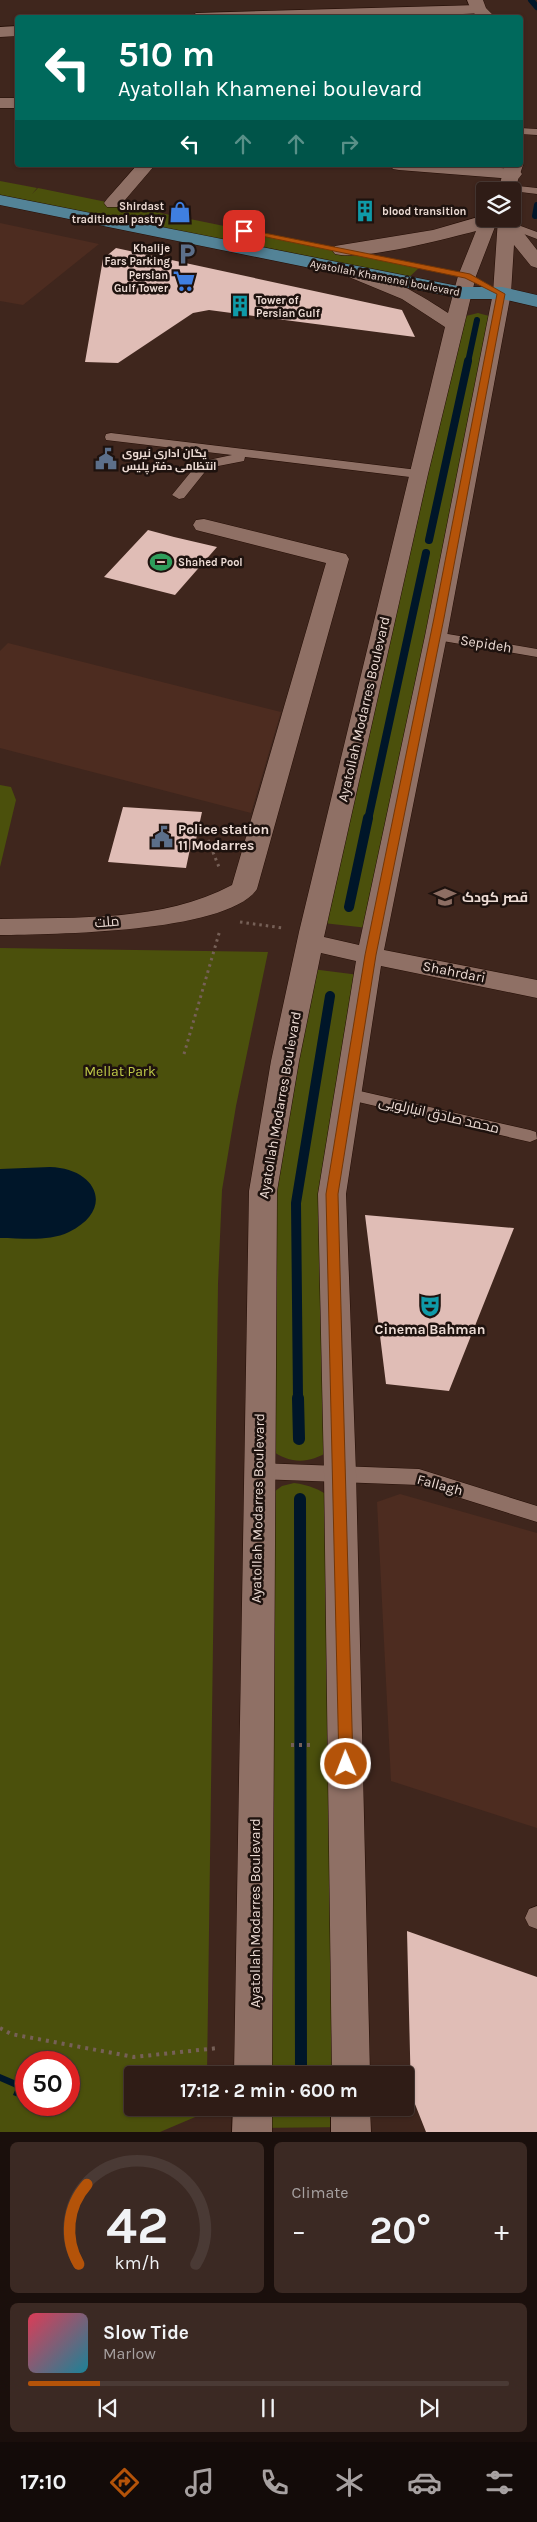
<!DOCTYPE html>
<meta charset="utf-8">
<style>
:root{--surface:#2f1c16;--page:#3b2923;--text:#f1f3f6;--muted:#a7a1a1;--line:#4a3a35;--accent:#b45309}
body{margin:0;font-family:Karla,Cairo,sans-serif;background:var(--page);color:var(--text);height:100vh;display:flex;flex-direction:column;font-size:19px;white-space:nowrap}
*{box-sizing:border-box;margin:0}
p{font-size:16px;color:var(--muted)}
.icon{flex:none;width:28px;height:28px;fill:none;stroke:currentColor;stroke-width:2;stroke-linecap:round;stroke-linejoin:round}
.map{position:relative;height:2132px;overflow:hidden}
.drawer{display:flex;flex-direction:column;gap:10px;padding:10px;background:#1a0f0c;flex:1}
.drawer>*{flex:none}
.banner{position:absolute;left:15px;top:15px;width:508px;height:152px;border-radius:5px;box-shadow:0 1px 4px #0004,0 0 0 1px var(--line);background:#00695c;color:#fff;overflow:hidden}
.tools{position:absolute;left:476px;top:182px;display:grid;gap:10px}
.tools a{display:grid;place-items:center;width:45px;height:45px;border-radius:5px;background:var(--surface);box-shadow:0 1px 4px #0004,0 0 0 1px var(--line);font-size:25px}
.speed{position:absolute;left:15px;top:2051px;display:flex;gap:10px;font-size:25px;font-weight:700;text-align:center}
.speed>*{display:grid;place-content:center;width:65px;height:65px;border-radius:50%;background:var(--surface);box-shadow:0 1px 4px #0004,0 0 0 1px var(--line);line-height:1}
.speed .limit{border:8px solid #d22;background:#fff;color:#111}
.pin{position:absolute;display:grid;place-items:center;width:42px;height:42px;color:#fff;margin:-21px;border-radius:10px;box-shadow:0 2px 8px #0006}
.me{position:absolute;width:55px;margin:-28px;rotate:359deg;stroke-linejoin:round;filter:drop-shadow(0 0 4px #0008)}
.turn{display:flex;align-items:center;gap:18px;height:105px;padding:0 20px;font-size:22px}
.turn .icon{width:65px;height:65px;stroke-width:2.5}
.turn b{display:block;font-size:35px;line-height:42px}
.lanes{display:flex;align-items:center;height:48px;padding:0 20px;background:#0003;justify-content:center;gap:25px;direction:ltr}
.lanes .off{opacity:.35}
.big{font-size:38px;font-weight:700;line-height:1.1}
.drawer .widget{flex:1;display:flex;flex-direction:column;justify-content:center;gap:8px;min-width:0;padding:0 18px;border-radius:8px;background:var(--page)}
.drawer .dial{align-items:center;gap:0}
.dial svg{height:130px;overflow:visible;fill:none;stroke:var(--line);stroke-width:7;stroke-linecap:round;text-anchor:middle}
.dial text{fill:var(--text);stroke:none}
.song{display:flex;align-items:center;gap:15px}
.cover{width:60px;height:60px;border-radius:8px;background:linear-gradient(135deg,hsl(350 70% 55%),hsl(190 70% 35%))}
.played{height:5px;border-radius:2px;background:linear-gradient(90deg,var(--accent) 15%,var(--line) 15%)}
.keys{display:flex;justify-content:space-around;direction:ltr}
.heat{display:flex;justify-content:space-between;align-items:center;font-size:28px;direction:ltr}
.drawer .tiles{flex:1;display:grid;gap:10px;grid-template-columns:1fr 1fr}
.widget:last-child{grid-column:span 2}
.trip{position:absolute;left:124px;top:2066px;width:290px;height:50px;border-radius:5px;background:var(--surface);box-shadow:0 1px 4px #0004,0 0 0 1px var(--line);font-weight:700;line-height:50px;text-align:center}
.dock{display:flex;height:80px;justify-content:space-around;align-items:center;background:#130b09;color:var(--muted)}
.dock .icon{width:35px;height:35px}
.dock .on{color:var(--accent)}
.dock b{font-size:22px;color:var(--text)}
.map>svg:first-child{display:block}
.built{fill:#4d2c20}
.green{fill:#4b500c;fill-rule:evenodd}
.water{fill:#001629}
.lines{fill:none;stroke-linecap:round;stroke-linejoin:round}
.stream-far3{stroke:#001629;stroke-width:6}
.stream-far2{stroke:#001629;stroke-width:8}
.stream-far1{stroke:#001629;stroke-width:10}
.stream{stroke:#001629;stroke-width:12}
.building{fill:#e0bdb6}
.lane-casing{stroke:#250e06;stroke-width:1}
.street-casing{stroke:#250e06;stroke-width:1}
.secondary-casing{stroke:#250e06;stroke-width:1}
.primary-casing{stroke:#250e06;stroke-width:1}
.path-far1{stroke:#766057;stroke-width:3;stroke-dasharray:2.5 4;stroke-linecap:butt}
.path{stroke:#766057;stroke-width:4;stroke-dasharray:3 5;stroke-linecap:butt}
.lane{fill:#8f7065;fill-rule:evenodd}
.street{fill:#8f7065;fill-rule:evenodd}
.secondary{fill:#8f7065;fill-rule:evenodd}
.primary{fill:#538397;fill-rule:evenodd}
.route{fill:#b45309;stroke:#753606}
.labels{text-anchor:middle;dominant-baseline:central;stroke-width:5;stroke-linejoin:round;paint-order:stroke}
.far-poi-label{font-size:11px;font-weight:bold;fill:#ecdbd4;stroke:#1e120e;text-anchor:start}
.far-street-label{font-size:11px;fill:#ecdbd4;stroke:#1e120e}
.street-label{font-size:14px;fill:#ecdbd4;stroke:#1e120e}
.poi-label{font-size:14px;font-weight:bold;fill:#ecdbd4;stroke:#1e120e;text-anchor:start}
.park-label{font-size:14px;fill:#c0cb48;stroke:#1e120e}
</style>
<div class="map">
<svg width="537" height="2132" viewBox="0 0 537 2132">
<rect width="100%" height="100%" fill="#3f261d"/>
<path class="built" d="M0,223L99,244L23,305L0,301Z
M8,643L281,712L251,813L0,748V651Z
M400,1494L537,1533V1828L391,1781L377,1502Z"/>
<path class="green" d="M0,181L37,188L32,194L38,188L421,266L404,282L0,199Z
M478,313L489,316L377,929L314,922L462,317Z
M0,785L11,787L16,800L0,867Z
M0,948L268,952L236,1106L222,1190L218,1284L207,2075H132V2108H207V2112L160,2132H0ZM26,2062H69V2105H26Z
M304,968L367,976L351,1066L329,1451C309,1464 290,1464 271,1450L263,1191Z
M294,1483C309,1485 319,1489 332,1498L351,2075H253L271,1494L282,1486Z
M253,2108H351V2127L253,2128Z"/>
<path class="water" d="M50,1167C96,1168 116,1209 69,1232C48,1242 23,1238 0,1238V1169Z
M0,2074L19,2082L22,2077L26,2079V2100L13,2095L16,2088L0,2081Z"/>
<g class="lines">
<path class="stream-far3" d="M531,0L537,7
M535,216L537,205
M468,362L477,320"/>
<path class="stream-far2" d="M429,540L468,361
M368,820L426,553"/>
<path class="stream-far1" d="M349,907L368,818
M298,1399L296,1203L330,996"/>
<path class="stream" d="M298,1398L299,1439
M300,1499L301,2075"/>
</g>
<path class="building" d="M116,248L402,310L415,337L209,310L193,313L118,363L85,362L103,259Z
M148,530L174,537L217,547L175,595L104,577Z
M123,807L202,812L194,849H190L186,868L108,862Z
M365,1215L514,1228L449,1391L386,1384Z
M407,1931L537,1977V2132H426L411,2094Z"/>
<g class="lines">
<g class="lane-casing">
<path id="lane" d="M520,128L537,129V135L520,134Z
M509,185L537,188V194L505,190V186Z
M507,221L537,232V239L503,226V222Z
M111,433L418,470L425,474L418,478L245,457L244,461L208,468L184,498L179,499L172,495L199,462L232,455L106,440L105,437L106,434Z
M436,632L537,649V657L431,639L429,636Z
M347,1088L530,1130L536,1132L537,1139L530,1142L341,1098L338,1094L341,1090Z
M258,1463L419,1469L537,1506V1522L419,1485L258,1479L251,1477L248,1471L251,1465Z
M537,1906V1929L529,1926L525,1918L529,1909Z"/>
</g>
<g class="street-casing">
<path id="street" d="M479,5L484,7L487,10L484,13L379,18H189L196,13Z
M18,26V36L0,37V27Z
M0,98H18V108H0Z
M137,165H155L119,207H107L104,203L107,199Z
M390,165H465L513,169L519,170L522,174L519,178L513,179L399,170L393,169Z
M204,519L346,554L349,559L257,889C227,933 52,934 0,935V919C78,917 162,922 232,885L326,563L196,530L193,525L196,520Z"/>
</g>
<g class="secondary-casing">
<path id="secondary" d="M467,0H483L486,8L496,18H479L471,10Z
M520,161L523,165L513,195L512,191H498L505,165H520Z
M485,215V219H498L476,276L428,474L324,937L359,945L425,636L493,293L498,219H512L513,215L516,223L537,250V268L531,266L514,245L511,293L447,636L384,950L537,980V998L381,966L346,1194L356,1473L370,2075H332L324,1473L318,1194L356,961L321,953L299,1061L277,1191L272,2075H234L249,1191L271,1061L299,932L445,327L402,299L344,275L342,271L344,267C367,262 429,300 448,313L458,276L476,231C445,239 362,261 335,254L332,250L335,246L341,245L433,230Z
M233,2108H272V2132H232Z
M331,2108H370L371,2132H331Z"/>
</g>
<g class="primary-casing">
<path id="primary" d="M0,195L463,287H502L537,295V307L502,299H463L0,205Z"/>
</g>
<path class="path-far1" d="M208,840L219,867
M240,922L283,928
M184,1054L220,930"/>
<path class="path" d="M291,1745H310
M0,2028L11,2034L134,2057L218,2048"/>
<use href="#lane" class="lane"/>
<use href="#street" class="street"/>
<use href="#secondary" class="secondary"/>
<use href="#primary" class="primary"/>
</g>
<path class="route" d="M244,229L470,274L505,294L444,618L376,955L338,1194L353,1764L351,1769L346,1770L341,1769L339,1764L326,1194L365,955L434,618L497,294L465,278L242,232L241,231Z"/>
<defs>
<g id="building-bare" transform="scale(1.725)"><path d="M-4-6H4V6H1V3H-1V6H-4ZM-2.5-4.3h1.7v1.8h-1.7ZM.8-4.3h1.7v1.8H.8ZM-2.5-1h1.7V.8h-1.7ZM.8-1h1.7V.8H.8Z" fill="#0f9aa8" stroke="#1e120e" stroke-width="2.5" paint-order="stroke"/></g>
<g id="shop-bare" transform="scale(1.725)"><path d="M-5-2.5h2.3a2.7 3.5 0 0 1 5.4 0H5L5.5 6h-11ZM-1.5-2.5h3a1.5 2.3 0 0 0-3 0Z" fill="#3f7fe0" stroke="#1e120e" stroke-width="2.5" paint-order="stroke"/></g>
<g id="parking-bare" transform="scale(1.725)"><path d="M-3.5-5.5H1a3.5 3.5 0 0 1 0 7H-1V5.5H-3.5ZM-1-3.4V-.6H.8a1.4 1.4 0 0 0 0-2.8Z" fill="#5c6f8a" stroke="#1e120e" stroke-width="2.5" paint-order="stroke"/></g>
<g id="supermarket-bare" transform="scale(1.725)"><path d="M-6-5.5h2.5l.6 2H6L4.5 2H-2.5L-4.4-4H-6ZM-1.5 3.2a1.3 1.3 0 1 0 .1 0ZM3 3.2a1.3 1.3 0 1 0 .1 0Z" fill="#3f7fe0" stroke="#1e120e" stroke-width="2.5" paint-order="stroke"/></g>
<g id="civic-bare" transform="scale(1.725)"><path d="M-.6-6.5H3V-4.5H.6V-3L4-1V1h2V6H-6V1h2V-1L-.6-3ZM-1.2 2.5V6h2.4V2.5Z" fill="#5c6f8a" stroke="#1e120e" stroke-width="2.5" paint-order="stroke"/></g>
<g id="stadium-bare" transform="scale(1.725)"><path d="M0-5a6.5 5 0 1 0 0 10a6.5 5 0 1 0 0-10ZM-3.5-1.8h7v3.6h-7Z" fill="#2e9e5b" stroke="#1e120e" stroke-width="2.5" paint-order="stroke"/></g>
<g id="school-bare" transform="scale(1.725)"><path d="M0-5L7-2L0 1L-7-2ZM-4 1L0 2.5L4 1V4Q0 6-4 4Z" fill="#8d6e63" stroke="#1e120e" stroke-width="2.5" paint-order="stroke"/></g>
<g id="theatre-bare" transform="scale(1.725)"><path d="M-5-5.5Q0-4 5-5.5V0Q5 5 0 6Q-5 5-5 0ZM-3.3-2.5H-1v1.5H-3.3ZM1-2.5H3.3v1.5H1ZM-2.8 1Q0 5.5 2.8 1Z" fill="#0f9aa8" stroke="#1e120e" stroke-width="2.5" paint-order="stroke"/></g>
</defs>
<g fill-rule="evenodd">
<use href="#building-bare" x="365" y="211"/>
<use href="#shop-bare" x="180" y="212"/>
<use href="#parking-bare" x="187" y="254"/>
<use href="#supermarket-bare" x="184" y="281"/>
<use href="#building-bare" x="240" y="306"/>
<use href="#civic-bare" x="106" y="459"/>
<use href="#stadium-bare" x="161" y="562"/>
<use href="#civic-bare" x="162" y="837"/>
<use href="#school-bare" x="445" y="897"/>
<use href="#theatre-bare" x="430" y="1306"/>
</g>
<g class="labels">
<g class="far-poi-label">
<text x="164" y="206" text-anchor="end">Shirdast<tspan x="164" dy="13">traditional pastry</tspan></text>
<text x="382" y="211">blood transition</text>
<text x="170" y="248" text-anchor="end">Khalije<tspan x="170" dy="13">Fars Parking</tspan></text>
<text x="168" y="275" text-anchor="end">Persian<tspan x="168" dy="13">Gulf Tower</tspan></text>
<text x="256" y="300">Tower of<tspan x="256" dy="13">Persian Gulf</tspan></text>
<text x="122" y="453">یگان اداری نیروی<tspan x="122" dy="13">انتظامی دفتر پلیس</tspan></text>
<text x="178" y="562">Shahed Pool</text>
</g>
<g class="far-street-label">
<text transform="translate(385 278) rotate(11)">Ayatollah Khamenei boulevard</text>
</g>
<g class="street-label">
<text transform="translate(486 644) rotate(9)">Sepideh</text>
<text transform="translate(364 709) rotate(-77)">Ayatollah Modarres Boulevard</text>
<text transform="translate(107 922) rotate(-5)">ملت</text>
<text transform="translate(454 972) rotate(11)">Shahrdari</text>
<text transform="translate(280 1105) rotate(-80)">Ayatollah Modarres Boulevard</text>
<text transform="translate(439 1115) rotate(13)">محمد صادق انبارلویی</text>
<text transform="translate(440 1485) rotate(15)">Fallagh</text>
<text transform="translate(258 1508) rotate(-89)">Ayatollah Modarres Boulevard</text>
<text transform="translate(255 1913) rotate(-90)">Ayatollah Modarres Boulevard</text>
</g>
<g class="poi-label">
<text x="178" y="829">Police station<tspan x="178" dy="16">11 Modarres</tspan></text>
<text x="462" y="897">قصر کودک</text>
<text x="430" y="1329" text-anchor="middle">Cinema Bahman</text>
</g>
<g class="park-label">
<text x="120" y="1071">Mellat Park</text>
</g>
</g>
</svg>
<div class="tools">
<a><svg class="icon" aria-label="layers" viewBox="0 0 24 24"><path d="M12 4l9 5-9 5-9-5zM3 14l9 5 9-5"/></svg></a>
</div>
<div class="speed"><div class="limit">50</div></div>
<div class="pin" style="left:244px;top:231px;background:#d93025"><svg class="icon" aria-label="arrive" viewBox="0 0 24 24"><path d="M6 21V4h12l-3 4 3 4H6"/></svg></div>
<svg class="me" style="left:346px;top:1764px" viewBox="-20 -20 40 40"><circle r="17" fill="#b45309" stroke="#fff" stroke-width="3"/><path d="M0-11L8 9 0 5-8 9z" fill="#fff"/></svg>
<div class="trip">17:12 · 2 min · 600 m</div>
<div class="banner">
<div class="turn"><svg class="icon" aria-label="left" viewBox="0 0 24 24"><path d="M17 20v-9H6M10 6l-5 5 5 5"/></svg><div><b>510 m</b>Ayatollah Khamenei boulevard</div></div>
<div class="lanes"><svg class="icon" aria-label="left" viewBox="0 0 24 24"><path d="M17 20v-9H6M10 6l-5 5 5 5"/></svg><svg class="icon off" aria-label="ahead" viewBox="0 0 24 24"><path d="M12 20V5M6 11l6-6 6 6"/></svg><svg class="icon off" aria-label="ahead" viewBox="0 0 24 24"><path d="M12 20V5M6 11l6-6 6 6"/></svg><svg class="icon off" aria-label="right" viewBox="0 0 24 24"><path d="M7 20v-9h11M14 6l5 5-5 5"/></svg></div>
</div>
</div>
<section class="drawer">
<div class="tiles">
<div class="widget dial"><svg viewBox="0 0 100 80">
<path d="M14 69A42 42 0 1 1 86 69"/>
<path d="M14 69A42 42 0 0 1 19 20" stroke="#b45309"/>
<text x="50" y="56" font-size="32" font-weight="700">42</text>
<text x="50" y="72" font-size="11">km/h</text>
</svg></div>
<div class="widget"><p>Climate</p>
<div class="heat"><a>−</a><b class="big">20°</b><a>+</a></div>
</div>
<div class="widget">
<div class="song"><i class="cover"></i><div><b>Slow Tide</b><p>Marlow</p></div></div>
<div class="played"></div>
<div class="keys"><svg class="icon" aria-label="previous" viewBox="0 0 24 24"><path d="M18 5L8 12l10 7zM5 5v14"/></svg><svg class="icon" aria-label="pause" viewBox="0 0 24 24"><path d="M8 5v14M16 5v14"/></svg><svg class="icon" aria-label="next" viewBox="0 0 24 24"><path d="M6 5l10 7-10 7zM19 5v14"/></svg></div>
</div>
</div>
</section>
<nav class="dock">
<b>17:10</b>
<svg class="icon on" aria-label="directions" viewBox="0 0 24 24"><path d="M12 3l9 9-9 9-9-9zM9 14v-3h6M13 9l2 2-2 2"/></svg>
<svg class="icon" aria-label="music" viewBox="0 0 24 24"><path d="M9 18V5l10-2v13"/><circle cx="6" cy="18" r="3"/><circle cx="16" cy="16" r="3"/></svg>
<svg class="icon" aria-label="phone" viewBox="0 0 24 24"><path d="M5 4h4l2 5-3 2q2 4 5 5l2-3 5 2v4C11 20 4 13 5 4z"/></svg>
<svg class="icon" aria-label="climate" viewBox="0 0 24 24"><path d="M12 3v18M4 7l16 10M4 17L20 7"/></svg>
<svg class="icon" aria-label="car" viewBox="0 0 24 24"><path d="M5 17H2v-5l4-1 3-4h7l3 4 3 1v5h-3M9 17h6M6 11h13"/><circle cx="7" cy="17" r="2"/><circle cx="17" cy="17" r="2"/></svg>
<svg class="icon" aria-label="filters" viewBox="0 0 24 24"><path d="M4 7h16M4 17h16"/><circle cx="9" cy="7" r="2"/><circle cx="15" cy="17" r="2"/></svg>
</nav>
